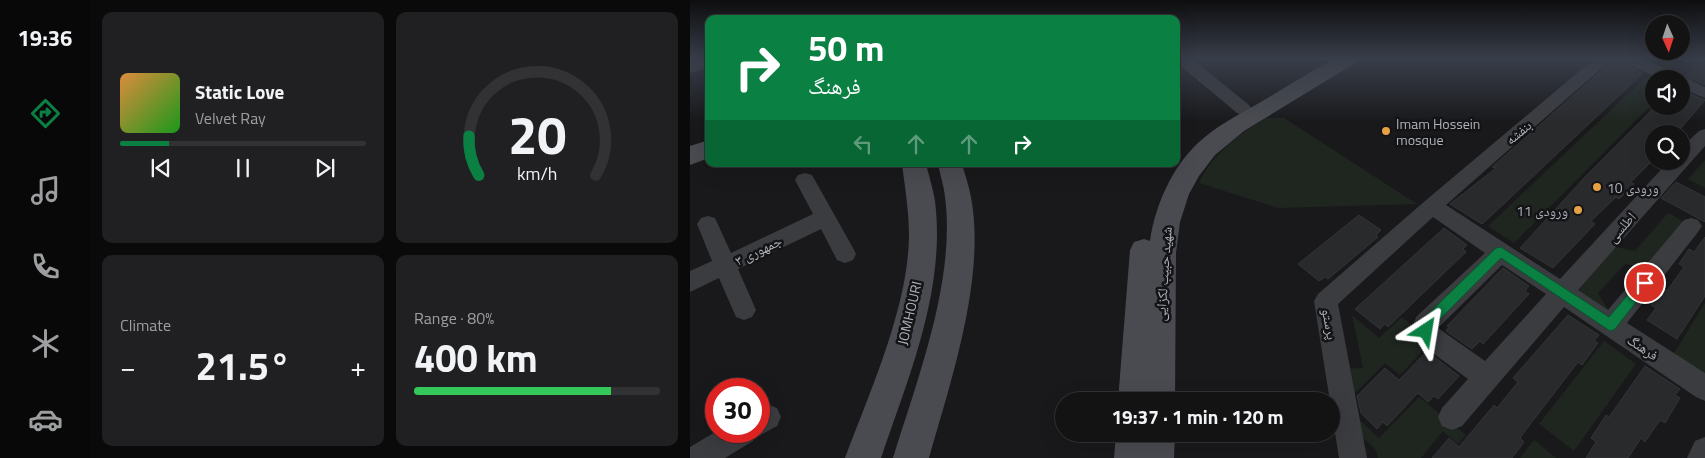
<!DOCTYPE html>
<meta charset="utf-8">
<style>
:root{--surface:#131314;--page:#202022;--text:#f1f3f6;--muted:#9d9ea0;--line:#323234;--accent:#0b8043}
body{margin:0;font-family:"Titillium Web","Noto Naskh Arabic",sans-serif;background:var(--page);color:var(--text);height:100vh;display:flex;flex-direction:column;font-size:19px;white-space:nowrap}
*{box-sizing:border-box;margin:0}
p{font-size:16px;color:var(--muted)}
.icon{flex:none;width:28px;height:28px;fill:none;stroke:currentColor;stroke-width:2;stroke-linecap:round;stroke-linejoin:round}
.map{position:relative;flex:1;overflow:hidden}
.side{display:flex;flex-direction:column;gap:12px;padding:12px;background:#0a0a0b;width:600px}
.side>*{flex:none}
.top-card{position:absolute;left:15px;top:15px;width:475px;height:152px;border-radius:10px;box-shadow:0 5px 20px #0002,0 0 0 1px var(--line);background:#0b8043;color:#fff;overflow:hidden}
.needle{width:32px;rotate:177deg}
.fabs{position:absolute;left:955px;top:15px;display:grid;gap:10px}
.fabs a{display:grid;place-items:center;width:45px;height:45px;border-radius:50%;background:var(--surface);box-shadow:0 5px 20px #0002,0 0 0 1px var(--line);font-size:25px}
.speed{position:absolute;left:15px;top:378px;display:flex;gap:10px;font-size:25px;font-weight:700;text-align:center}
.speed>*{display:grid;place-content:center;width:65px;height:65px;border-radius:50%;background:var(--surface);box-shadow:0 5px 20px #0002,0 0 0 1px var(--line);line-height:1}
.speed .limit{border:8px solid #d22;background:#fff;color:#111}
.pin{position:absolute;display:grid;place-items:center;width:42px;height:42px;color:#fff;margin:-21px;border:2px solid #fff;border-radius:50%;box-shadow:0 1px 5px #0007}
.me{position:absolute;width:55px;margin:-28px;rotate:33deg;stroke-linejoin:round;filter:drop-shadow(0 0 4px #0008)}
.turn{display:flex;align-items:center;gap:18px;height:105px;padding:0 20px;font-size:22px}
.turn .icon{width:65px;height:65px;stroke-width:2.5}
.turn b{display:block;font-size:35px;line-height:42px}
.lanes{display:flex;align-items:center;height:48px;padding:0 20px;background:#0003;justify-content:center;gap:25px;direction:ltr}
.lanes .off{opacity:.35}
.big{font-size:38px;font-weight:700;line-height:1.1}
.side .tile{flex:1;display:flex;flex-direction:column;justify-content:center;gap:8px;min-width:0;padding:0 18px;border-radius:10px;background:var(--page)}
.side .dial{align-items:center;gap:0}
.dial svg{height:130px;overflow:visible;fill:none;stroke:var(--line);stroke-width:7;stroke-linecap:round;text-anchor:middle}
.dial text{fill:var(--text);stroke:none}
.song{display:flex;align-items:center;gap:15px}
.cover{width:60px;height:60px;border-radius:8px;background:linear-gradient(135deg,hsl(30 70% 55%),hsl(120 70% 35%))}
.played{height:5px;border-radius:2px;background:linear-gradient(90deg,var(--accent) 20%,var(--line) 20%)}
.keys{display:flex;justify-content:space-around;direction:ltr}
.heat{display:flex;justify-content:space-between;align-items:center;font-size:28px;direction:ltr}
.charge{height:8px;border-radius:4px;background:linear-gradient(90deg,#34c759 80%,var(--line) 0)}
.side .tiles{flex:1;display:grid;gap:12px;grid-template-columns:repeat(2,1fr)}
.trip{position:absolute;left:365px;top:392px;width:285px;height:50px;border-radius:25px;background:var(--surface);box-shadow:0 5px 20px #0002,0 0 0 1px var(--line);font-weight:700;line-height:50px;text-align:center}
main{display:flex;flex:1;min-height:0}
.tabs{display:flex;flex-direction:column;width:90px;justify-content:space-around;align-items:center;background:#080808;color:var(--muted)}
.tabs .icon{width:35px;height:35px}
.tabs .on{color:var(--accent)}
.tabs b{font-size:22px;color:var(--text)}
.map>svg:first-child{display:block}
.green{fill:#1f2620}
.building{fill:#292a2c;stroke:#333437}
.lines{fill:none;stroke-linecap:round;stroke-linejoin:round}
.street{fill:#3b3c40;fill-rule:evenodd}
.secondary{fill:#494b50;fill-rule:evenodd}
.route{fill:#0b8043;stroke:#07532c}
.poi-dot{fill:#e7a145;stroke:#141416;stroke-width:2}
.labels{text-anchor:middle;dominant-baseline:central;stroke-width:5;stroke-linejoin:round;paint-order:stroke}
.poi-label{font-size:14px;fill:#adb2ba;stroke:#141416;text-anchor:start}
.street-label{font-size:14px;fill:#adb2ba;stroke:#141416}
</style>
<main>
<nav class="tabs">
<b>19:36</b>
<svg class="icon on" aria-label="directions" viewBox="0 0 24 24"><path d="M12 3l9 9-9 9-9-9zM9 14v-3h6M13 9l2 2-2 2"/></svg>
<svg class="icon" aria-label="music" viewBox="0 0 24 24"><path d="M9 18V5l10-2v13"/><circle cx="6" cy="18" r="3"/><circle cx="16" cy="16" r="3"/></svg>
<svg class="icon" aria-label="phone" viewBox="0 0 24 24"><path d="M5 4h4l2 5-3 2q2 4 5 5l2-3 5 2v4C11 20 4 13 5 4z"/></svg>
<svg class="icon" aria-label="climate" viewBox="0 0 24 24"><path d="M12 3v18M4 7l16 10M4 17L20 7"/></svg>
<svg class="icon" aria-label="car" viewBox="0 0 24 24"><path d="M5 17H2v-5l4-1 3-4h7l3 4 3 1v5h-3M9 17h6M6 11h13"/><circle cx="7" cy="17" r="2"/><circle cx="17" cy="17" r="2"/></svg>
</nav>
<section class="side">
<div class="tiles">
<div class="tile">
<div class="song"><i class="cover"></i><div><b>Static Love</b><p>Velvet Ray</p></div></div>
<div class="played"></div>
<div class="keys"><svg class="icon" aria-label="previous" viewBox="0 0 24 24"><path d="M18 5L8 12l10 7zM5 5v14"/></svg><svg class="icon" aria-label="pause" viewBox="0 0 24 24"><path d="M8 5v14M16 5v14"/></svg><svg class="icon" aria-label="next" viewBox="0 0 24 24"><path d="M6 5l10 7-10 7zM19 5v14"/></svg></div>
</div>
<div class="tile dial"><svg viewBox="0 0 100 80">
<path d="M14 69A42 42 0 1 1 86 69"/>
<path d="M14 69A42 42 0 0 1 8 45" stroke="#0b8043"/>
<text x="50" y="56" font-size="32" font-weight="700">20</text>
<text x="50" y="72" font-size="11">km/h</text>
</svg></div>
<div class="tile"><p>Climate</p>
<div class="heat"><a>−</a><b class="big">21.5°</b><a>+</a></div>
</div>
<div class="tile"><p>Range · 80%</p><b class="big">400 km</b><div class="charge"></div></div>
</div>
</section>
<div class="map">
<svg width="1015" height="458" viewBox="0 0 1015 458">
<rect width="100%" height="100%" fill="#19191b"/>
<path class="green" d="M955,78L964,82V102L824,243L798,226Z
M576,118H594L727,204L588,208L509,183C523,153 548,135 576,118Z
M1015,160V188L998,179Z
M978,213L1001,226L965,271L935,264L908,293L924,320L871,292L916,245L945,251Z
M1015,303V389L978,363Z
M662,315L689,338L712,317L742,341L710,375L695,363L657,401L651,369L673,368Z
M914,341L946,364L884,451L849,424Z
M729,397L776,435L768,444L753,431L731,458H688L686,450L663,428L658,409L689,438Z
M844,440L866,458H830Z"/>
<path class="building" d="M926,58L931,63L952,73L951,75L802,215L792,224L760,204L806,168L802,167Z
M1013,58H1015V85L995,76Z
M991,90L1015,100L986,134H964V159L941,182L944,184L929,199L926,197L901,221L905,224L863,268L830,248L894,178L966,106H991Z
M986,182L1015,197V222L971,198Z
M669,215L691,230L686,235L688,237L638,279L635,277L629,281L608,264Z
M754,228L777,245L773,249L776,252L698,327L695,324L690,329L665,309Z
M1015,237V296L987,339L957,320L966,308L961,305L973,288L977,291L994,267L989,264L999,249L1004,252Z
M813,268L839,286L835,291L839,294L793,344L790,341L782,349L756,331L759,327L757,326Z
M878,315L909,335L904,341L908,343L892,365L888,362L835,431L830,438L834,442L822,458H742L759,438L769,447L804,405L807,408L828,382L823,378Z
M737,351L769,376L748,399L744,396L738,402L728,393L697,426L693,422L687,429L671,413L667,396L695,368L709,380Z
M955,366L990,389L985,395L990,398L975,423L970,420L955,442L951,438L938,458H896L906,442L901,438L916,415L919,417Z"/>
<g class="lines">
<path class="street" d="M15,58H19V67L0,73V63Z
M486,58H501L559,105L562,109L559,113L553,115L547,113L486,62Z
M905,58H923L756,205L870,279L979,161H991V148L1009,131L1015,129V146L888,290L918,310L994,220L1001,218L1008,220L1012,226L1008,232L937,323L1015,373V401L1006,397L874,307L772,426L762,430L752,426L748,417L752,408L778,379L732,345L727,339L723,325L726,317L795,253L743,217L648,304L677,458H649L624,301L628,294L735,201ZM812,265L856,294L795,361L748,328Z
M930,58H952L1015,87V98L991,88V79H970L932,61Z
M115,173L122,175L163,248L166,254L163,260L155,263L147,260L131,229L48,269L66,310L62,317L54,320L46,317L29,278L0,292V271L22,261L7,224L11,218L18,216L25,218L41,253L123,214L105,180L108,175Z
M77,404L87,408L91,417L87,426L69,436L65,434L63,441L35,458H0V447L27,431H69V407Z
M1015,437V458H997L1005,441Z"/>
<path class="secondary" d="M645,58H670L667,62L554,131L525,155L509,176L499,194L490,222L486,253L485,401H428L440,250L444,242L454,239L460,241C465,206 482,167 508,143C526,126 548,115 569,103C594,88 619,73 645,58Z
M19,140V158L0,165V146Z
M212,164H236C239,176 243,189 245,201C256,289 219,376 191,458H155C180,391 218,308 219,236C219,211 215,188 212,164Z
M248,164H272C275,175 279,186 281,197C296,278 261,380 239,458H203C227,380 266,280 255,197C254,186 250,175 248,164Z
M426,434H485L484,458H424Z"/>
</g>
<linearGradient id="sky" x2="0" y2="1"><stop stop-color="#0e0e0f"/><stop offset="0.48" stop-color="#383e4a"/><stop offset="1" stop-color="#383e4a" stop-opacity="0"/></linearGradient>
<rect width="1015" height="122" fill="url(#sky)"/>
<path class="route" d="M811,247L919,317L951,279L955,278L959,279L961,283L925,329L920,331L811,258L742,327L741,335L736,337L731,335L729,325L731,321L806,248Z"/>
<g class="poi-dot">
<circle cx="696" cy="131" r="5"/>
<circle cx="907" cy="187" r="5"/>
<circle cx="888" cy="210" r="5"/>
</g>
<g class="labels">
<g class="poi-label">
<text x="706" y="123">Imam Hossein<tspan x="706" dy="16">mosque</tspan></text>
<text x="917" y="187">ورودی 10</text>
<text x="878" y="210" text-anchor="end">ورودی 11</text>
</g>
<g class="street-label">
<text transform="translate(828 132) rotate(-40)">بنفشه</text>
<text transform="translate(931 227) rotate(-49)">اطلسی</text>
<text transform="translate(68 250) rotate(-26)">جمهوری ۳</text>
<text transform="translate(473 274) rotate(-86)">شهید حبیب لکزایی</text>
<text transform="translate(219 313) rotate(-77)">JOMHOURI</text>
<text transform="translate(640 324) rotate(80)">پرستو</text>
<text transform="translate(953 347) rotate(34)">فرهنگ</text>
</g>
</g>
</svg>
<div class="fabs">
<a><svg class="needle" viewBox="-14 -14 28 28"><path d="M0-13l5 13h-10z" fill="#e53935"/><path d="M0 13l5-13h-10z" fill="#9d9ea0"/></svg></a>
<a><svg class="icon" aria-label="sound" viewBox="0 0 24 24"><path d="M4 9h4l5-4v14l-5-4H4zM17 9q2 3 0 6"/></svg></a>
<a><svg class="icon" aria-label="search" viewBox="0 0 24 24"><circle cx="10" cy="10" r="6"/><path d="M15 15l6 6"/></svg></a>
</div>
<div class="speed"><div class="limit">30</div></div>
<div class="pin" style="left:955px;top:283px;background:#d93025"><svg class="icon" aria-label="arrive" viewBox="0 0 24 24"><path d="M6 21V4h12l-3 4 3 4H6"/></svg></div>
<svg class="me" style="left:736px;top:331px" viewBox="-20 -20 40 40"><path d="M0-17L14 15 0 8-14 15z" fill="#0b8043" stroke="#fff" stroke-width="4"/></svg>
<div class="trip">19:37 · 1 min · 120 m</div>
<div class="top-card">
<div class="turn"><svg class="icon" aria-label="right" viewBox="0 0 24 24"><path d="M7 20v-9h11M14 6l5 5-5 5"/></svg><div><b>50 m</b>فرهنگ</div></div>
<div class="lanes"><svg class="icon off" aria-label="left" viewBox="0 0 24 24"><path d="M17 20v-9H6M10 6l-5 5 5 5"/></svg><svg class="icon off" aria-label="ahead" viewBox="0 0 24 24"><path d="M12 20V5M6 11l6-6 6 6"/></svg><svg class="icon off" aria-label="ahead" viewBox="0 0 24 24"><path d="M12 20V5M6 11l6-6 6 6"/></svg><svg class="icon" aria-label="right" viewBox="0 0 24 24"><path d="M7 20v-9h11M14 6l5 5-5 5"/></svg></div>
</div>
</div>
</main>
